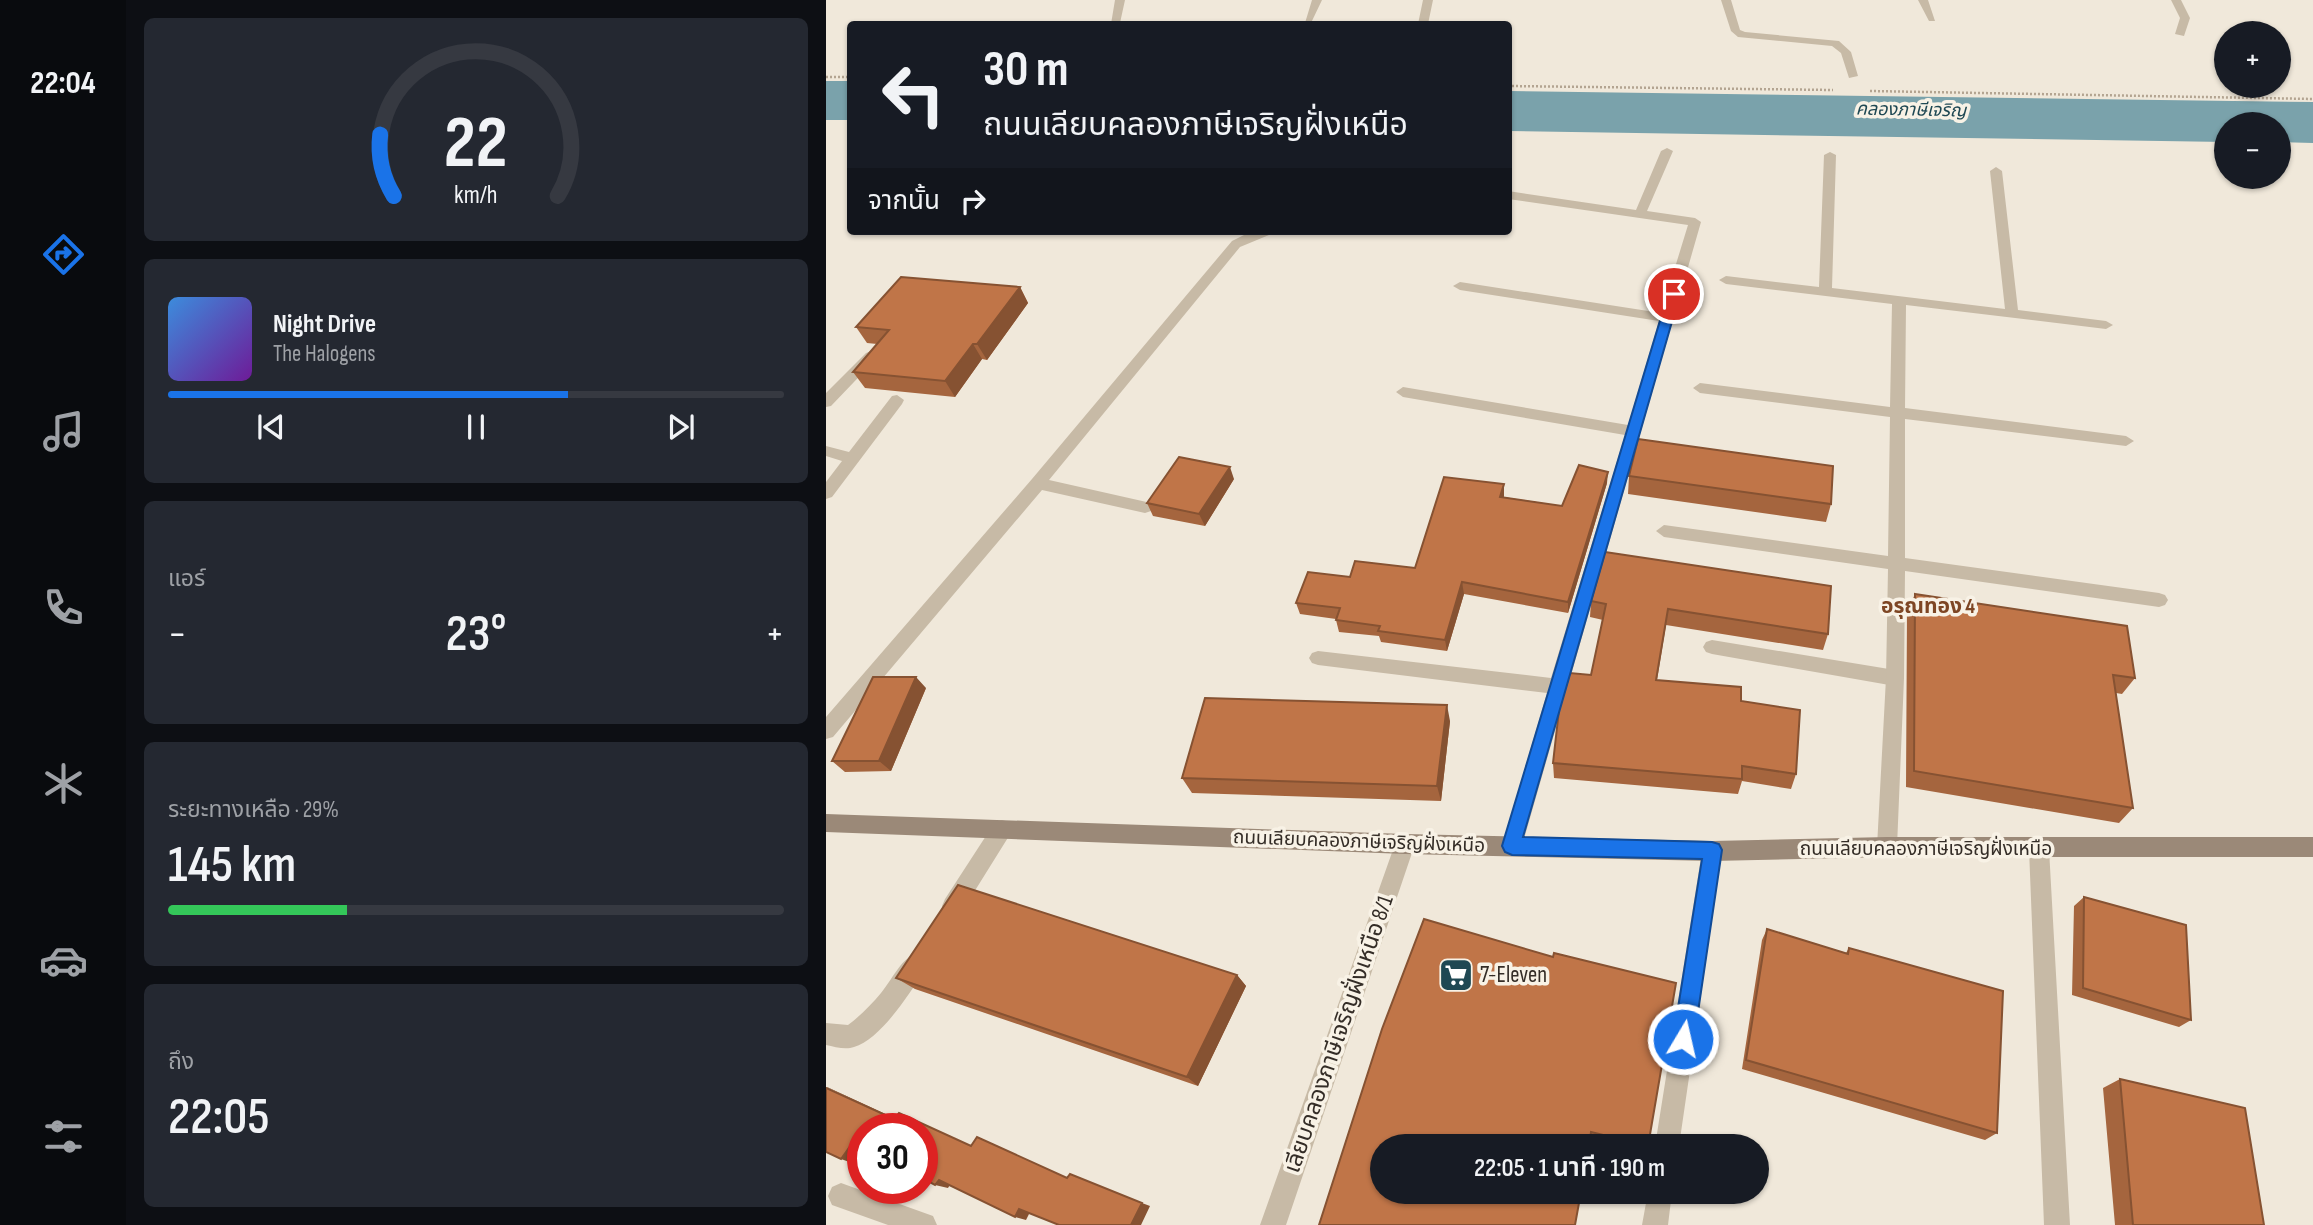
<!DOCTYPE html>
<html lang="th">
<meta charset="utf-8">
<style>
:root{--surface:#171b24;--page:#242831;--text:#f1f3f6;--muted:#9ea1a6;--line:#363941;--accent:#1a73e8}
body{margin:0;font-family:"Sofia Sans Condensed","Noto Sans Thai",sans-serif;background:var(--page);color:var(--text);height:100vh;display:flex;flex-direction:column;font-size:26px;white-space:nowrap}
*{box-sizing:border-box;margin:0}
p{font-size:23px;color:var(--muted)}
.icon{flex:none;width:38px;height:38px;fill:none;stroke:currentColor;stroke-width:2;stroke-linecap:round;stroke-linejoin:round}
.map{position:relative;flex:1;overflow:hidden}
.side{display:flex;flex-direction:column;gap:18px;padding:18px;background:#0d0f14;width:700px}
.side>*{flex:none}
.guide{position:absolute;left:21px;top:21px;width:665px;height:214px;border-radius:7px;box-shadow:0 2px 5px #0004;background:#171b24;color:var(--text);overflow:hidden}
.controls{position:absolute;left:1388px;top:21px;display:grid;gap:14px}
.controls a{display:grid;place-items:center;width:77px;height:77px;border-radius:50%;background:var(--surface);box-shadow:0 2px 5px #0004;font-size:35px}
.speed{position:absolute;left:21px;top:1113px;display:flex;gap:14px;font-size:35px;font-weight:700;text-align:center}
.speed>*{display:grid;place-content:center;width:91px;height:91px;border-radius:50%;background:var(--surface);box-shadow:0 2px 5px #0004;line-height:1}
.speed .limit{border:10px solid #d22;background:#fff;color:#111}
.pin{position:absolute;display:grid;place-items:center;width:60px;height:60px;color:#fff;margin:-30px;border:4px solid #fff;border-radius:50%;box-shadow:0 2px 7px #0007}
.me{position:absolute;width:77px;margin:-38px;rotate:9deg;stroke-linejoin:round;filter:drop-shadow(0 0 5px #0008)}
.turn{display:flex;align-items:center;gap:24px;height:147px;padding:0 21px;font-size:32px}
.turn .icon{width:91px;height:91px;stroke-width:2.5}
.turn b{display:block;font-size:49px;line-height:60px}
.then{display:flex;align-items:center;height:66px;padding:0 21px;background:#0003;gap:14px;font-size:26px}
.big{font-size:52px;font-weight:600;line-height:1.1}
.side .widget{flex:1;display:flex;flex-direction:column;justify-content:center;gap:10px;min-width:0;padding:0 24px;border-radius:10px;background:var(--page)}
.side .dial{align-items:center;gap:0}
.dial svg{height:182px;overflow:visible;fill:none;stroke:var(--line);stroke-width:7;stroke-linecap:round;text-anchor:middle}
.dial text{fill:var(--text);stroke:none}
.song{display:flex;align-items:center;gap:21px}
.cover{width:84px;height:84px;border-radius:10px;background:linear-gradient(135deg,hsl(210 70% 55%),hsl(280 70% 35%))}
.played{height:7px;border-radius:4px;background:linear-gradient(90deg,var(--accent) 65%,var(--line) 65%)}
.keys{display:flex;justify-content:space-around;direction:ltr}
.heat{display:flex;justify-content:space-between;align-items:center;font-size:38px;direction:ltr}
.charge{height:10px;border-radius:5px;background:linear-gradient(90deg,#34c759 29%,var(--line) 0)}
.trip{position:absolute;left:544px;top:1134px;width:399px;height:70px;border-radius:35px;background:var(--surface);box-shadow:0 2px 5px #0004;font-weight:600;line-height:70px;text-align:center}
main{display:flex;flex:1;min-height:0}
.dock{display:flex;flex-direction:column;width:126px;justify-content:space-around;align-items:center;background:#090b0e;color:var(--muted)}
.dock .icon{width:49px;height:49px}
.dock .current{color:var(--accent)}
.dock b{font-size:32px;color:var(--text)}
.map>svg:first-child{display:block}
.water{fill:#7aa2ab}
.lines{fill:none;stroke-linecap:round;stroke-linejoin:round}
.path{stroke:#b3a491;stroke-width:2.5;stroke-dasharray:2 2;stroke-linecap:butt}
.service{fill:#c7baa6;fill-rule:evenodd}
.minor{fill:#c7baa6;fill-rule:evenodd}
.secondary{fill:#9b8978;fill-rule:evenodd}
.wall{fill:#a5653e}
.shaded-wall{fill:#865232}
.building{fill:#c07548;stroke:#865232;stroke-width:2}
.route{fill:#1a73e8;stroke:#114b97;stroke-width:2}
.labels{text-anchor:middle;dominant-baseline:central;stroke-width:7;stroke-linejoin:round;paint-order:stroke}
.far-water-label{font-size:18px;font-style:italic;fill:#1f4853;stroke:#f8f2e6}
.street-label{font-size:19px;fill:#342d27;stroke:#f8f2e6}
.neighbourhood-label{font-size:21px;font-weight:bold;fill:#7e4624;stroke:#f8f2e6}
.near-poi-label{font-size:23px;fill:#342d27;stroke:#f8f2e6;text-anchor:start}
.near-street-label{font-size:23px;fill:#342d27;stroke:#f8f2e6}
</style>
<main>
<nav class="dock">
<b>22:04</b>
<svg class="icon current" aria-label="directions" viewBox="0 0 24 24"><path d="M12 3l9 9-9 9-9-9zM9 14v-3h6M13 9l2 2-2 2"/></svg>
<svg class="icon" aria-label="music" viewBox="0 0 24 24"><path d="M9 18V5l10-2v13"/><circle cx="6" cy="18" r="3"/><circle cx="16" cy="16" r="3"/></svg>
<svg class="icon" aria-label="phone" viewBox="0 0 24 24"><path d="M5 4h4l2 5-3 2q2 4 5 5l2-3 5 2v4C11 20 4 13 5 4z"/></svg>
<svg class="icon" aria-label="climate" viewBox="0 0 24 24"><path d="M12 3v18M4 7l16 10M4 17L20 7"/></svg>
<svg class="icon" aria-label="car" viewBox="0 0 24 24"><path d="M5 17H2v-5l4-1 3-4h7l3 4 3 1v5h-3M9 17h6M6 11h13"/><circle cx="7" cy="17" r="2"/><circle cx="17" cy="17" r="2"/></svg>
<svg class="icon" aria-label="filters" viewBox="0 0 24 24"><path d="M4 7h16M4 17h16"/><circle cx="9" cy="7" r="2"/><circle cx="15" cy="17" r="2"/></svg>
</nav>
<section class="side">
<div class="widget dial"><svg viewBox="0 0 100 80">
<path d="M14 69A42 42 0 1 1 86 69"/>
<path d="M14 69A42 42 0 0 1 8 42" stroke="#1a73e8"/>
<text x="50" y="56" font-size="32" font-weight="700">22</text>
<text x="50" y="72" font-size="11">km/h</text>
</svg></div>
<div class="widget">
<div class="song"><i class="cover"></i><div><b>Night Drive</b><p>The Halogens</p></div></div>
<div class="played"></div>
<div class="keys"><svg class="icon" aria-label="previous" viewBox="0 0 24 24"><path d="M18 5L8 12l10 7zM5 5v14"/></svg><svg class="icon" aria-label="pause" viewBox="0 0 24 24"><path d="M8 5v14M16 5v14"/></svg><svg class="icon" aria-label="next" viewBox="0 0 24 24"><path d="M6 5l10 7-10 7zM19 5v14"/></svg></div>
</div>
<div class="widget"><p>แอร์</p>
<div class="heat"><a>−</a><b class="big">23°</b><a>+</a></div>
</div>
<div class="widget"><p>ระยะทางเหลือ · 29%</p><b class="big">145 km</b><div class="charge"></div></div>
<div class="widget"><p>ถึง</p><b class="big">22:05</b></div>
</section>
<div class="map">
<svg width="1487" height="1225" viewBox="0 0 1487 1225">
<rect width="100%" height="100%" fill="#f0e8da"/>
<path class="water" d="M0,81H24V120H0Z
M683,91L1487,102V143L1453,142L1452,124H1400V142L683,131Z"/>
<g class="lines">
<path class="path" d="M0,77H24
M682,86L1007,90
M1044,91L1487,99"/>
<path class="service" d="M426,231H453L414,247L223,480L325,503L327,507L325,511L319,513L216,490L7,737L0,739V717L206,479L406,241Z
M45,351L50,353V359L5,406L0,407V393L40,353Z
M71,395L78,400L76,404L6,497L0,499V482L16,461L0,456V446L23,452L66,396Z
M886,640L1069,670L1075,673L1078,678L1075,683L1069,686L886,654L880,652L877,647L880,642Z
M176,820L183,822L186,829L183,836L135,913L127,916L119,913L116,906L119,899L169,822Z
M89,954L97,957L100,965L97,973C83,994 54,1040 28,1047C20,1050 9,1047 0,1045V1023L22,1025C34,1016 45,1005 55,993C66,980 74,960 89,954Z"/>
<path class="minor" d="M289,0H299L294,23L285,24Z
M486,0H496L485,23H479Z
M597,0H607L602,24H592Z
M895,0H905L914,30L919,32L1013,41L1025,52L1032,76L1023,78L1015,53L1006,46L912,37L905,31Z
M1092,0H1102L1109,21H1103Z
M1345,0H1355L1364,18L1358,36L1349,34L1354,18Z
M841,148L847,151L821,211L869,218L875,222L696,846L693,853L686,856L679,853L676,846L721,693L492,665L486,663L483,658L486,653L492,651L725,678L799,435L577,397L570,392L577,387L802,425L833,321L634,290L627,286L634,282L835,313L862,225L682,199V191L810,210L835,151Z
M1004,152L1010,155L1006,288L1179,309L1164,171L1170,167L1176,171L1192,310L1280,321L1287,325L1280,329L1080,305L1079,408L1300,436L1308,441L1300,446L1079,419V558L1333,593L1339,595L1342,600L1339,605L1333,607L1079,571L1078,678L1071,847L1068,854L1061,857L1054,854L1051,847L1060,678L1062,569L838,537L830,531L838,525L1062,556L1064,417L874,393L867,388L874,383L1064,407L1066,304L900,284L893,280L900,276L993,287L998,155Z
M579,834L586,837L589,844L460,1225H434L569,844L572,837Z
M1213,839L1220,842L1223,849L1244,1225H1218L1203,849L1206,842Z
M886,841L893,844L896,851L853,1146H829L876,851L879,844Z
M15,1183L107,1216L111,1225H62L6,1205L2,1196L6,1187Z
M822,1192H846L842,1225H816Z"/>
<path class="secondary" d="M0,814L579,834L886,841L1061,837H1487V857H1061L886,861L579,854L0,832Z"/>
</g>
<path class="wall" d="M194,287L202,303L161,360L156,359L129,397L39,388L27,372L51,344L41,343L30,327Z
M803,476L1005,504L1000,522L802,494Z
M408,479L379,526L327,516L321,503Z
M781,483L742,613L638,594L621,651L555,642L553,636L513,632L510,620V619L474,614L470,603L524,577L589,568L678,496V497L736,506Z
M779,552L1002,634L997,650L840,625L831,680L915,701L970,774L965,789L916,781L912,794L728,778L727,763L765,675L777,620L764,617L765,601Z
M1089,594L1309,678L1296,694L1290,693L1307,808L1293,823L1080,787L1081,612Z
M100,688L65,771L19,772L6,761Z
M624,721L615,801L366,793L356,778Z
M1258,897L1365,1020L1353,1027L1246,995L1248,906Z
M941,929L1020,953L1023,948L1171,1133L1159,1140L916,1069L936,940Z
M411,975L420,986L372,1086L89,989L70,978Z
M556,1029L822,1146H790L765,1140L763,1146H556V1192H755L749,1225H493Z
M1294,1079L1438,1225H1289L1277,1088Z"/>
<path class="shaded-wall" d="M194,287L202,303L161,360L151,344Z
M147,344L156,359L129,397L119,381Z
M404,467L408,479L379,526L373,514Z
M782,472L781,483L742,613V602Z
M678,484V496L675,508L674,497Z
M636,582L638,594L621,651L619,640Z
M90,677L100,688L65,771L53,761Z
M621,705L624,721L615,801L611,786Z
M411,975L420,986L372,1086L361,1077Z
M0,1087H1L81,1124L68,1119Z
M25,1145L37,1149V1152L29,1164L15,1159Z
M113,1180L125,1183L122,1188L109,1185Z
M316,1203L324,1206L315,1225H305Z
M193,1209L204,1212L200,1220L189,1217Z"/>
<path class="building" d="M75,277L194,287L151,344H147L119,381L27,372L63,330L30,327Z
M812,439L1007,466L1005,504L803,476Z
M353,457L404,467L373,514L321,503Z
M753,465L782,472L742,602L636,582L619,640L552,631L554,626L510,620L514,608L470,603L482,572L524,577L529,561L589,568L618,477L678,484L674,497L736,506Z
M779,552L1005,586L1002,634L842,609L830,680L915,687V701L974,710L970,774L916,766V779L727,763L733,710L744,673L765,675L780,604L765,601Z
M1089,594L1301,626L1309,678L1287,675L1307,808L1088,771Z
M47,677H90L53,761H6Z
M379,698L621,705L611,786L356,778Z
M132,885L411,975L361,1077L70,978Z
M1258,897L1360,925L1365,1020L1257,988Z
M598,919L727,957L728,953L850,983L822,1146L765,1132L763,1146H556V1192H755L749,1225H493L556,1029Z
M941,929L1022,954L1023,948L1177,991L1171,1133L920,1060Z
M1294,1079L1419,1108L1438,1225H1307Z
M0,1088L68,1119L73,1113L145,1146L151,1137L241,1178L244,1174L316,1203L305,1225H233L193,1209L189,1217L113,1180L109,1185L96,1178V1129H37V1151L25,1145L15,1159L0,1152Z"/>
<path class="route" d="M848,290L854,294L697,837L886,842L893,844L896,850L868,1039L865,1046L857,1049L850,1046L847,1039L876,859L686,855L679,852L676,846L842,294Z"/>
<defs>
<g id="supermarket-square" transform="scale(1.75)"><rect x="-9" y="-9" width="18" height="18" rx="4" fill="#1f4853" stroke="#f8f2e6"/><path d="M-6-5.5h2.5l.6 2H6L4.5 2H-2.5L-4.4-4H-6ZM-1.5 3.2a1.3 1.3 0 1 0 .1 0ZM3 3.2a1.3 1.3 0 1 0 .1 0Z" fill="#fff"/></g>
</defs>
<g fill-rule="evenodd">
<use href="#supermarket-square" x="630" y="975"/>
</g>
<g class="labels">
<g class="far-water-label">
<text transform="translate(1085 110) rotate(1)">คลองภาษีเจริญ</text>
</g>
<g class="street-label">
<text transform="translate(533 842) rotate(2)">ถนนเลียบคลองภาษีเจริญฝั่งเหนือ</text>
<text x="1100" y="849">ถนนเลียบคลองภาษีเจริญฝั่งเหนือ</text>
</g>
<g class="neighbourhood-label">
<text x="1102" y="606">อรุณทอง 4</text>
</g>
<g class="near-poi-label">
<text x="654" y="975">7-Eleven</text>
</g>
<g class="near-street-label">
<text transform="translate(513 1034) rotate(-71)">เลียบคลองภาษีเจริญฝั่งเหนือ 8/1</text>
</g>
</g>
</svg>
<div class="controls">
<a>+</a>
<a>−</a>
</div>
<div class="speed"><div class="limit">30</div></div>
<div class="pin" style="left:848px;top:294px;background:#d93025"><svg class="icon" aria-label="arrive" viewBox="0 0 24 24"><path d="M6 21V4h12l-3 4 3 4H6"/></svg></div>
<svg class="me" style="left:857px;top:1039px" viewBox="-20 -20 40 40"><circle r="17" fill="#1a73e8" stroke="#fff" stroke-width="3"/><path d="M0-11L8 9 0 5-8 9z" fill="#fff"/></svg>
<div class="trip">22:05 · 1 นาที · 190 m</div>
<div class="guide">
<div class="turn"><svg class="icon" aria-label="left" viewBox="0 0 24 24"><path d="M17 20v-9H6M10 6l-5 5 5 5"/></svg><div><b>30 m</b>ถนนเลียบคลองภาษีเจริญฝั่งเหนือ</div></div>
<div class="then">จากนั้น<svg class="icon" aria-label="right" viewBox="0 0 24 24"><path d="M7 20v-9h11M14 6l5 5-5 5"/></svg></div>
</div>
</div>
</main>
